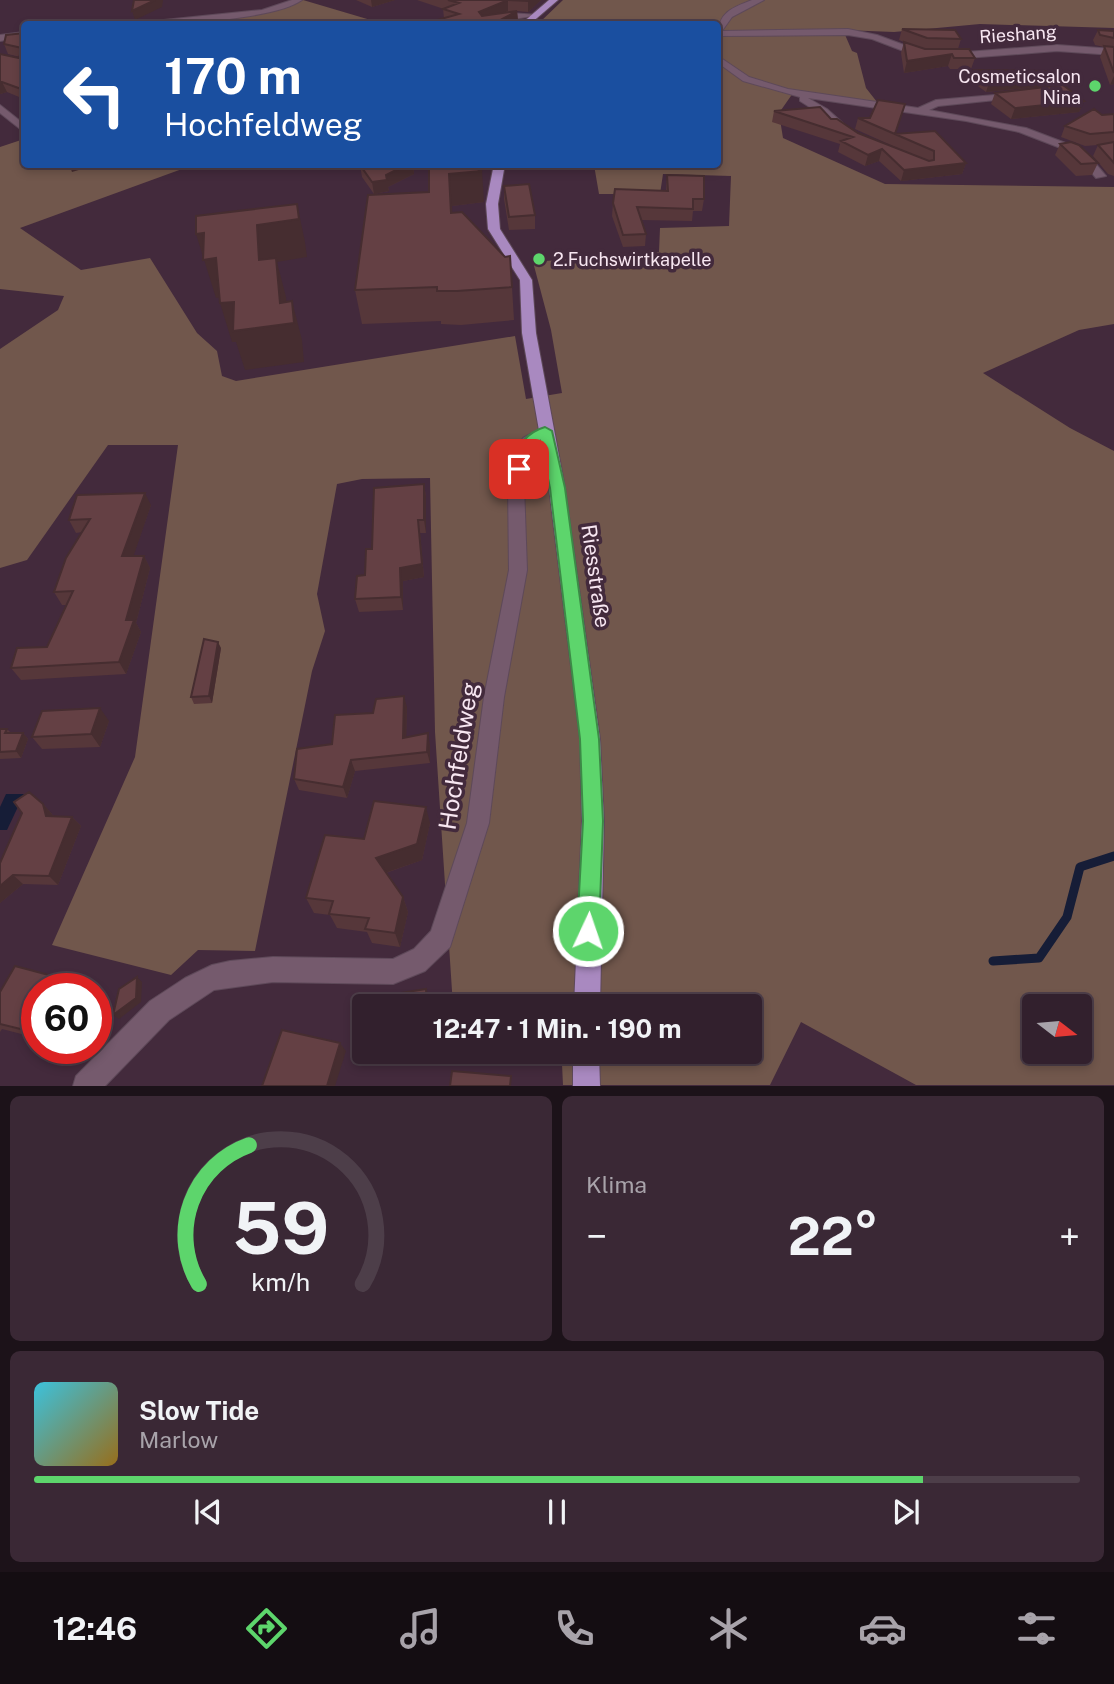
<!DOCTYPE html>
<html lang="de">
<meta charset="utf-8">
<style>
:root{--surface:#32202d;--page:#3a2835;--text:#f1f3f6;--muted:#a8a3aa;--line:#4d3e49;--accent:#5dd56c}
body{margin:0;font-family:"Public Sans",sans-serif;background:var(--page);color:var(--text);height:100vh;display:flex;flex-direction:column;font-size:26px;white-space:nowrap}
*{box-sizing:border-box;margin:0}
p{font-size:23px;color:var(--muted)}
.icon{flex:none;width:38px;height:38px;fill:none;stroke:currentColor;stroke-width:2;stroke-linecap:round;stroke-linejoin:round}
.map{position:relative;height:1086px;overflow:hidden}
.sheet{display:flex;flex-direction:column;gap:10px;padding:10px;background:#1c1219;flex:1}
.sheet>*{flex:none}
.banner{position:absolute;left:21px;top:21px;width:700px;height:147px;border-radius:7px;box-shadow:0 4px 10px #0003,0 0 0 2px var(--line);background:#1a4fa0;color:#fff;overflow:hidden}
.needle{width:46px;rotate:106deg}
.controls{position:absolute;left:1022px;top:994px;display:grid;gap:14px}
.controls a{display:grid;place-items:center;width:70px;height:70px;border-radius:7px;background:var(--surface);box-shadow:0 4px 10px #0003,0 0 0 2px var(--line);font-size:35px}
.speed{position:absolute;left:21px;top:973px;display:flex;gap:14px;font-size:35px;font-weight:700;text-align:center}
.speed>*{display:grid;place-content:center;width:91px;height:91px;border-radius:50%;background:var(--surface);box-shadow:0 4px 10px #0003,0 0 0 2px var(--line);line-height:1}
.speed .limit{border:10px solid #d22;background:#fff;color:#111}
.pin{position:absolute;display:grid;place-items:center;width:60px;height:60px;color:#fff;margin:-30px;border-radius:14px;box-shadow:0 4px 10px #0006}
.me{position:absolute;width:77px;margin:-38px;rotate:3deg;stroke-linejoin:round;filter:drop-shadow(0 0 5px #0008)}
.turn{display:flex;align-items:center;gap:24px;height:147px;padding:0 28px;font-size:32px}
.turn .icon{width:91px;height:91px;stroke-width:2.5}
.turn b{display:block;font-size:49px;line-height:60px}
.big{font-size:52px;font-weight:700;line-height:1.1}
.sheet .widget{flex:1;display:flex;flex-direction:column;justify-content:center;gap:10px;min-width:0;padding:0 24px;border-radius:10px;background:var(--page)}
.sheet .dial{align-items:center;gap:0}
.dial svg{height:182px;overflow:visible;fill:none;stroke:var(--line);stroke-width:7;stroke-linecap:round;text-anchor:middle}
.dial text{fill:var(--text);stroke:none}
.song{display:flex;align-items:center;gap:21px}
.cover{width:84px;height:84px;border-radius:10px;background:linear-gradient(135deg,hsl(190 70% 55%),hsl(40 70% 35%))}
.played{height:7px;border-radius:4px;background:linear-gradient(90deg,var(--accent) 85%,var(--line) 85%)}
.keys{display:flex;justify-content:space-around;direction:ltr}
.heat{display:flex;justify-content:space-between;align-items:center;font-size:38px;direction:ltr}
.sheet .tiles{flex:1;display:grid;gap:10px;grid-template-columns:1fr 1fr}
.widget:last-child{grid-column:span 2}
.trip{position:absolute;left:352px;top:994px;width:410px;height:70px;border-radius:7px;background:var(--surface);box-shadow:0 4px 10px #0003,0 0 0 2px var(--line);font-weight:700;line-height:70px;text-align:center}
.dock{display:flex;height:112px;justify-content:space-around;align-items:center;background:#140d12;color:var(--muted)}
.dock .icon{width:49px;height:49px}
.dock .on{color:var(--accent)}
.dock b{font-size:32px;color:var(--text)}
.map>svg:first-child{display:block}
.green{fill:#71574c;fill-rule:evenodd}
.water{fill:#161d37}
.lines{fill:none;stroke-linecap:round;stroke-linejoin:round}
.stream{stroke:#161d37;stroke-width:9}
.minor-casing{stroke:#5e4959;stroke-width:2}
.major-casing{stroke:#5e4959;stroke-width:2}
.minor{fill:#755a6d;fill-rule:evenodd}
.major{fill:#a989c0;fill-rule:evenodd}
.wall{fill:#56373a}
.shaded-wall{fill:#462d30}
.building{fill:#644044;stroke:#462d30;stroke-width:2}
.route{fill:#5dd56c;stroke:#3c8a46;stroke-width:2}
.poi-dot{fill:#5dd56c;stroke:#432a3c;stroke-width:2.5}
.labels{text-anchor:middle;dominant-baseline:central;stroke-width:7;stroke-linejoin:round;paint-order:stroke}
.far-street-label{font-size:18px;fill:#f7e6f1;stroke:#432a3c}
.far-poi-label{font-size:18px;fill:#f7e6f1;stroke:#432a3c;text-anchor:end}
.street-label{font-size:21px;fill:#f7e6f1;stroke:#432a3c}
.near-street-label{font-size:24px;fill:#f7e6f1;stroke:#432a3c}
</style>
<div class="map">
<svg width="1114" height="1086" viewBox="0 0 1114 1086">
<rect width="100%" height="100%" fill="#432a3c"/>
<path class="green" d="M303,0L374,21L358,24H139C192,20 256,24 303,0Z
M563,0H1114V28L980,24L894,32L843,30L852,51L857,53L866,88L877,102L793,93L779,113L783,138L885,184L1114,187V324L1079,330L983,373L1070,428L1114,451V1085H916L801,1022L770,1085H563L562,1064L457,1062L456,1052H749V1006H453L435,732L430,478L362,479L337,484L317,594L325,631L312,671L255,951L198,950L171,975L52,945L135,757L178,445H108L27,560L0,568V349L58,310L64,296L0,289V147L24,139V164L193,165L20,228L81,270L150,258L197,333L217,351L222,376L236,381L515,336L526,399L562,393L551,330L533,262L659,252L660,228L729,226L731,176L663,174L660,194H599L594,165L718,164V24H538ZM1034,1006H1080V1052H1034Z"/>
<path class="water" d="M6,794H24L7,830H0V807Z"/>
<g class="lines">
<path class="stream" d="M993,961L1039,958L1067,917L1080,867L1114,856"/>
<g class="minor-casing">
<path id="minor" d="M292,0H302C275,20 159,27 125,24L262,10Z
M752,0H764L732,17L722,31L848,29L877,35L923,52L953,53L1057,45L1114,49V55L1057,51L953,59L922,58L872,39L848,35L718,36C718,13 731,8 752,0Z
M509,13L539,15L482,24Z
M24,32V37L0,41V35Z
M718,56L749,77L788,89L918,108L936,100L1018,93L1020,95L1015,98L938,106L929,110L1026,128L1084,150L1106,176L1096,178L1076,154L1019,132L966,121L808,98L827,109L855,134L846,136L819,113L800,101V97L743,81L718,63Z
M0,105L24,124V132L0,113Z
M545,426L553,431L535,446L529,454L524,485L527,570L504,697L489,823L450,947L425,971L393,984L273,982L214,990L169,1020L105,1086H73L76,1076L150,1001L185,978L212,965L230,961L273,957L393,959L414,949L431,931L467,823L484,697L509,570L508,485L513,454L523,438Z"/>
</g>
<g class="major-casing">
<path id="major" d="M549,0H558L530,24H521Z
M494,164H505L498,204L500,229L532,280L536,333L565,488L600,739L604,821L600,1006H574L582,821L580,739L549,488L522,333L520,280L488,229L486,204Z
M573,1052H599L600,1086H573Z"/>
</g>
<use href="#minor" class="minor"/>
<use href="#major" class="major"/>
</g>
<path class="wall" d="M356,0H395L372,7Z
M417,0H541L528,12L517,11L518,21L512,24H494L444,18L443,9H444Z
M902,29L961,39L958,49L975,58L971,69H950L948,66L904,73L901,53L904,42L899,40Z
M1098,30L1114,31V84L1110,85L1100,57L1104,47L1095,45L1093,40Z
M24,33V99L7,92L0,94V54L19,58L20,57L8,54L4,44Z
M975,70L1051,74L1046,86L986,92L971,81Z
M995,93L1084,101L1079,112L1011,119L991,104Z
M905,104L895,134L966,163L962,174L901,181L879,161L865,166L838,152L840,144L772,122L774,111L831,119L858,133L922,159L855,129L858,118H870Z
M1114,114V176L1108,174L1093,156L1098,145L1085,146L1061,137L1065,126L1102,115Z
M1060,144L1098,163L1092,175L1076,176L1055,155Z
M362,164H413L414,174L388,187L389,191L374,194L362,177L360,165Z
M429,164H477V166L471,167L484,202L452,206V212L512,287L514,320L461,325L441,324V321L362,324L355,290L429,192Z
M667,175L704,199L702,211H693L692,221L641,220L646,234L645,246L623,247L612,216L613,203L666,191Z
M504,186L535,215V229L509,230L504,199Z
M424,484L426,497V533H420L424,577L403,581V610L359,612L355,599L365,575L372,549Z
M151,505L133,556H144L150,568L136,623L141,632L126,674L21,680L11,668L47,647L66,605H62L54,592L82,532L76,533L69,520Z
M221,648L212,703L194,704L191,697Z
M407,707L406,737L430,745V763L355,771L347,798L299,790L294,779L332,744L373,713Z
M109,721L100,747L42,749L32,737Z
M0,729H7L11,733H23L28,739L21,758L0,759Z
M43,804L52,814L53,817H72L81,826L58,885L23,884L0,903V863Z
M430,823L422,860L386,873L403,897L408,912L400,947L372,943L367,932L337,928L330,915L314,913L306,898L364,839Z
M75,982L84,989H37V1038L2,1029L0,1032V992Z"/>
<path class="shaded-wall" d="M155,0H163L162,7L135,20L132,11Z
M371,0H395L372,7Z
M508,0V11L480,23L479,12Z
M529,0H541L528,12V1Z
M517,11L518,21L512,24H493Z
M952,54L948,66L904,73L907,61Z
M1051,74L1046,86L986,92L990,80Z
M1114,76V84L1110,85Z
M0,82H2L7,92L0,94Z
M1084,101L1079,112L1011,119L1015,108Z
M882,149L879,161L865,166L868,155Z
M966,163L962,174L901,181L904,170Z
M69,164H91L92,166L72,172Z
M408,164H413L414,174L388,187L389,191L374,194L372,182Z
M482,171L484,202L452,206L454,245L449,174Z
M297,204L305,242L307,257L277,262L286,297L288,324L292,301L302,340L304,362L245,370L236,342H232L220,303L234,302L280,303L259,260L257,225Z
M204,233L216,258L228,296L216,298L196,234Z
M424,484L426,497V533L424,520Z
M145,493L151,505L129,569L122,556Z
M418,520L424,577L403,581V610L401,597L400,568Z
M144,556L150,568L136,623L141,632L126,674L119,662L126,620Z
M218,642L221,648L212,703L209,696Z
M404,696L407,707L406,749L403,738Z
M100,708L109,721L100,747L91,734Z
M23,733L28,739L21,758L16,751Z
M428,733L430,745V763L427,752Z
M351,760L355,771L347,798L343,787Z
M43,804L52,814L56,826L46,816Z
M426,807L430,823L422,860L382,874L376,858Z
M72,817L81,826L58,885L49,876Z
M13,875L23,884L0,903V886Z
M403,897L408,912L400,947L395,933Z
M137,977L142,982L141,1002L119,1019L113,1015Z
M75,982L84,989H71Z
M426,989L429,998L430,1006H427Z
M340,1043L346,1051L335,1086H327Z"/>
<path class="building" d="M134,0H155L132,11Z
M448,0H529L528,1L508,0L479,12L482,16L517,11L493,24H423L459,14L443,9L459,3Z
M902,29L955,30L961,39L927,38Z
M1098,30L1114,31V38L1100,35Z
M24,33V90L2,82H0V54L19,58L22,48L4,44L6,35Z
M904,42L925,49H969L975,58H954L952,54L907,61Z
M1104,46L1114,47V73Z
M975,70L1046,71L1051,74L990,80Z
M1063,85L1084,101L1015,108L995,93Z
M878,100L905,104L895,134L935,131L966,163L904,170L882,149L868,155L841,141L853,137L774,111L820,107L831,119H837L858,133L929,161L934,160V151L858,118H870Z
M1094,109L1102,115L1114,114V132L1090,134L1065,126Z
M1071,142L1079,145L1098,163L1081,164L1060,144Z
M1114,142V163L1098,145Z
M362,164H408L386,175L387,180L372,182L360,165Z
M429,164H466L482,171L449,174L451,213L462,212L505,257L510,256L512,287L457,291H437V287L355,290L368,195L429,192Z
M667,175L704,176V199H693V209L637,207L646,234L623,235L613,203L615,189L668,191Z
M529,184L535,215L509,217L504,186Z
M297,204L299,219L257,225L259,260L276,258L280,303L292,301L294,323L233,331L234,302L220,303L216,258L203,260L204,233L196,234V216Z
M424,484V520H418L422,564L400,568L401,597L355,599L357,576L365,575L366,549H372L374,488Z
M145,493L122,556H144L126,620H134L119,662L11,668L17,648L47,647L73,591L54,592L66,558L90,519L69,520L77,495Z
M204,639L218,642L209,696L191,697Z
M404,696L403,738L428,733L427,752L351,760L343,787L294,779L297,749L332,744L335,715L373,713L376,699Z
M100,708L91,734L32,737L42,711Z
M0,729H7L5,733H23L16,751L0,752Z
M29,792L43,804L46,816L72,817L49,876L13,875L0,886V863L22,813L14,802Z
M374,801L426,807L417,844L376,858L403,897L395,933L365,929L369,918L329,914L333,901L306,898L325,835L364,839Z
M15,966L75,982L71,989H37V1033L0,1024V992Z
M137,977L136,998L113,1015L119,989Z
M426,989L427,1006H388V995Z
M282,1030L340,1043L327,1086H262Z
M452,1071L511,1076L510,1086H450Z"/>
<path class="route" d="M545,427L552,431L565,488L599,739L603,821L599,931L596,939L588,942L580,939L577,931L583,821L580,739L550,488L540,441L528,454L524,473H513L511,469C515,449 524,433 545,427Z"/>
<g class="poi-dot">
<circle cx="1095" cy="86" r="7"/>
<circle cx="539" cy="259" r="7"/>
</g>
<g class="labels">
<g class="far-street-label">
<text transform="translate(1018 34) rotate(-4)">Rieshang</text>
</g>
<g class="far-poi-label">
<text x="1081" y="76">Cosmeticsalon<tspan x="1081" dy="21">Nina</tspan></text>
<text x="553" y="259" text-anchor="start">2.Fuchswirtkapelle</text>
</g>
<g class="street-label">
<text transform="translate(596 576) rotate(82)">Riesstraße</text>
</g>
<g class="near-street-label">
<text transform="translate(458 756) rotate(-81)">Hochfeldweg</text>
</g>
</g>
</svg>
<div class="controls">
<a><svg class="needle" viewBox="-14 -14 28 28"><path d="M0-13l5 13h-10z" fill="#e53935"/><path d="M0 13l5-13h-10z" fill="#a8a3aa"/></svg></a>
</div>
<div class="speed"><div class="limit">60</div></div>
<div class="pin" style="left:519px;top:469px;background:#d93025"><svg class="icon" aria-label="arrive" viewBox="0 0 24 24"><path d="M6 21V4h12l-3 4 3 4H6"/></svg></div>
<svg class="me" style="left:588px;top:931px" viewBox="-20 -20 40 40"><circle r="17" fill="#5dd56c" stroke="#fff" stroke-width="3"/><path d="M0-11L8 9 0 5-8 9z" fill="#fff"/></svg>
<div class="trip">12:47 · 1 Min. · 190 m</div>
<div class="banner">
<div class="turn"><svg class="icon" aria-label="left" viewBox="0 0 24 24"><path d="M17 20v-9H6M10 6l-5 5 5 5"/></svg><div><b>170 m</b>Hochfeldweg</div></div>
</div>
</div>
<section class="sheet">
<div class="tiles">
<div class="widget dial"><svg viewBox="0 0 100 80">
<path d="M14 69A42 42 0 1 1 86 69"/>
<path d="M14 69A42 42 0 0 1 36 8" stroke="#5dd56c"/>
<text x="50" y="56" font-size="32" font-weight="700">59</text>
<text x="50" y="72" font-size="11">km/h</text>
</svg></div>
<div class="widget"><p>Klima</p>
<div class="heat"><a>−</a><b class="big">22°</b><a>+</a></div>
</div>
<div class="widget">
<div class="song"><i class="cover"></i><div><b>Slow Tide</b><p>Marlow</p></div></div>
<div class="played"></div>
<div class="keys"><svg class="icon" aria-label="previous" viewBox="0 0 24 24"><path d="M18 5L8 12l10 7zM5 5v14"/></svg><svg class="icon" aria-label="pause" viewBox="0 0 24 24"><path d="M8 5v14M16 5v14"/></svg><svg class="icon" aria-label="next" viewBox="0 0 24 24"><path d="M6 5l10 7-10 7zM19 5v14"/></svg></div>
</div>
</div>
</section>
<nav class="dock">
<b>12:46</b>
<svg class="icon on" aria-label="directions" viewBox="0 0 24 24"><path d="M12 3l9 9-9 9-9-9zM9 14v-3h6M13 9l2 2-2 2"/></svg>
<svg class="icon" aria-label="music" viewBox="0 0 24 24"><path d="M9 18V5l10-2v13"/><circle cx="6" cy="18" r="3"/><circle cx="16" cy="16" r="3"/></svg>
<svg class="icon" aria-label="phone" viewBox="0 0 24 24"><path d="M5 4h4l2 5-3 2q2 4 5 5l2-3 5 2v4C11 20 4 13 5 4z"/></svg>
<svg class="icon" aria-label="climate" viewBox="0 0 24 24"><path d="M12 3v18M4 7l16 10M4 17L20 7"/></svg>
<svg class="icon" aria-label="car" viewBox="0 0 24 24"><path d="M5 17H2v-5l4-1 3-4h7l3 4 3 1v5h-3M9 17h6M6 11h13"/><circle cx="7" cy="17" r="2"/><circle cx="17" cy="17" r="2"/></svg>
<svg class="icon" aria-label="filters" viewBox="0 0 24 24"><path d="M4 7h16M4 17h16"/><circle cx="9" cy="7" r="2"/><circle cx="15" cy="17" r="2"/></svg>
</nav>
